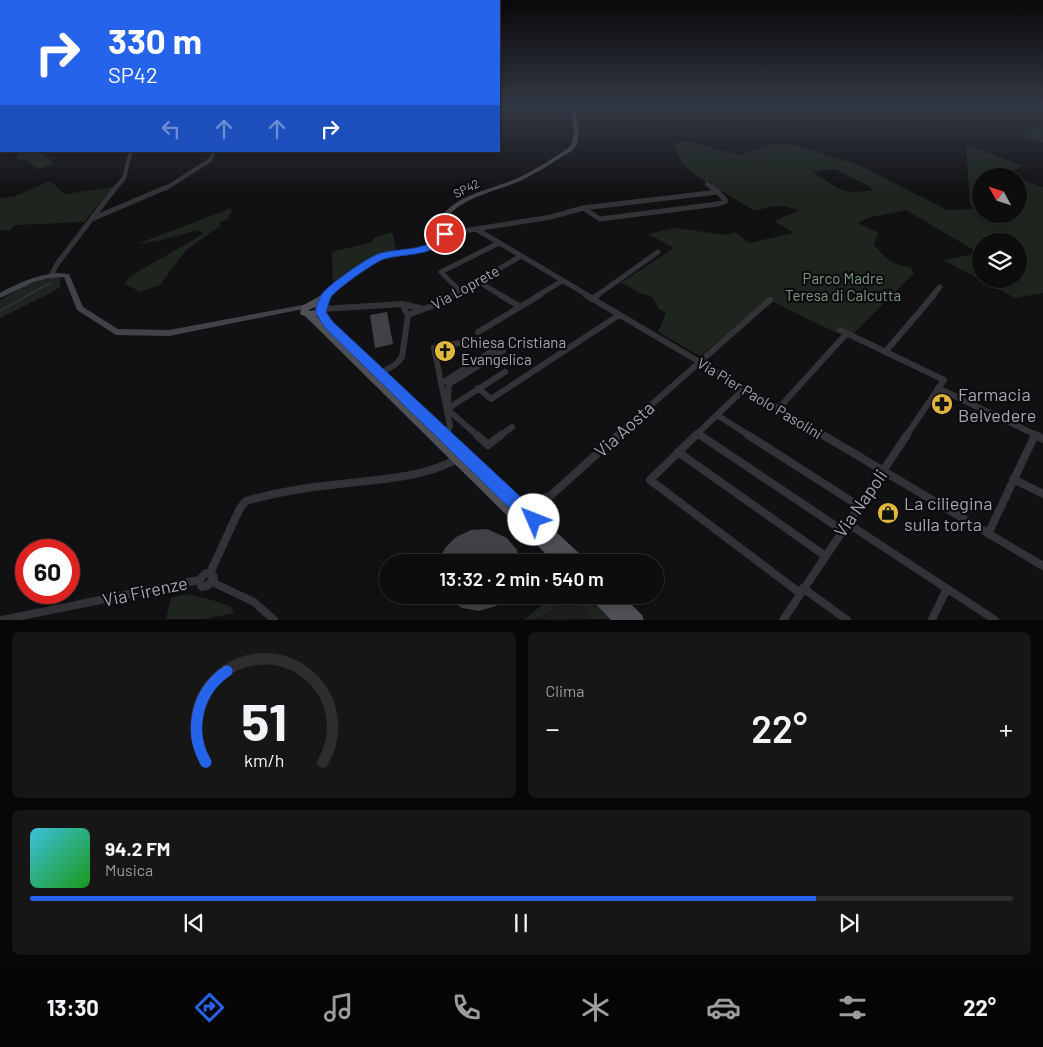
<!DOCTYPE html>
<html lang="it">
<meta charset="utf-8">
<style>
:root{--surface:#0d0d0e;--page:#161617;--text:#f1f3f6;--muted:#9a9c9e;--line:#2d2d2e;--accent:#2563eb}
body{margin:0;font-family:Barlow,sans-serif;background:var(--page);color:var(--text);height:100vh;display:flex;flex-direction:column;font-size:19px;white-space:nowrap}
*{box-sizing:border-box;margin:0}
p{font-size:16px;color:var(--muted)}
.icon{flex:none;width:28px;height:28px;fill:none;stroke:currentColor;stroke-width:2;stroke-linecap:round;stroke-linejoin:round}
.map{position:relative;height:620px;overflow:hidden}
.side{display:flex;flex-direction:column;gap:12px;padding:12px;background:#070708;flex:1}
.side>*{flex:none}
.banner{position:absolute;left:0px;top:0px;width:500px;height:152px;box-shadow:0 2px 8px #0003,0 0 0 1px var(--line);background:#2563eb;color:#fff;overflow:hidden}
.needle{width:32px;rotate:310deg}
.buttons{position:absolute;left:972px;top:168px;display:grid;gap:10px}
.buttons a{display:grid;place-items:center;width:55px;height:55px;border-radius:50%;background:var(--surface);box-shadow:0 2px 8px #0003,0 0 0 1px var(--line);font-size:25px}
.speed{position:absolute;left:15px;top:539px;display:flex;gap:10px;font-size:25px;font-weight:700;text-align:center}
.speed>*{display:grid;place-content:center;width:65px;height:65px;border-radius:50%;background:var(--surface);box-shadow:0 2px 8px #0003,0 0 0 1px var(--line);line-height:1}
.speed .limit{border:8px solid #d22;background:#fff;color:#111}
.pin{position:absolute;display:grid;place-items:center;width:42px;height:42px;color:#fff;margin:-21px;border:2px solid #fff;border-radius:50%;box-shadow:0 1px 5px #0007}
.me{position:absolute;width:55px;margin:-28px;rotate:314deg;stroke-linejoin:round;filter:drop-shadow(0 0 4px #0008)}
.turn{display:flex;align-items:center;gap:18px;height:105px;padding:0 25px;font-size:22px}
.turn .icon{width:65px;height:65px;stroke-width:2.5}
.turn b{display:block;font-size:35px;line-height:42px}
.lanes{display:flex;align-items:center;height:48px;padding:0 25px;background:#0003;justify-content:center;gap:25px;direction:ltr}
.lanes .off{opacity:.35}
.big{font-size:38px;font-weight:600;line-height:1.1}
.side .card{flex:1;display:flex;flex-direction:column;justify-content:center;gap:8px;min-width:0;padding:0 18px;border-radius:8px;background:var(--page)}
.side .dial{align-items:center;gap:0}
.dial svg{height:130px;overflow:visible;fill:none;stroke:var(--line);stroke-width:7;stroke-linecap:round;text-anchor:middle}
.dial text{fill:var(--text);stroke:none}
.song{display:flex;align-items:center;gap:15px}
.cover{width:60px;height:60px;border-radius:8px;background:linear-gradient(135deg,hsl(190 70% 55%),hsl(120 70% 35%))}
.played{height:5px;border-radius:2px;background:linear-gradient(90deg,var(--accent) 80%,var(--line) 80%)}
.keys{display:flex;justify-content:space-around;direction:ltr}
.heat{display:flex;justify-content:space-between;align-items:center;font-size:28px;direction:ltr}
.side .tiles{flex:1;display:grid;gap:12px;grid-template-columns:1fr 1fr}
.card:last-child{grid-column:span 2}
.trip{position:absolute;left:379px;top:554px;width:285px;height:50px;border-radius:25px;background:var(--surface);box-shadow:0 2px 8px #0003,0 0 0 1px var(--line);font-weight:600;line-height:50px;text-align:center}
.menu{display:flex;height:80px;justify-content:space-around;align-items:center;background:#050506;color:var(--muted)}
.menu .icon{width:35px;height:35px}
.menu .on{color:var(--accent)}
.menu b{font-size:22px;color:var(--text)}
.map>svg:first-child{display:block}
.built{fill:#1e1d1f}
.green{fill:#1e251f;fill-rule:evenodd}
.lines{fill:none;stroke-linecap:round;stroke-linejoin:round}
.stream{stroke:#2c333a;stroke-width:2}
.building{fill:#414146}
.street-far3{stroke:#333337;stroke-width:4}
.street-far2{stroke:#333337;stroke-width:5}
.street-far1{stroke:#333337;stroke-width:6}
.street{stroke:#333337;stroke-width:8}
.secondary{fill:#414247;fill-rule:evenodd}
.primary{fill:#4f5056;fill-rule:evenodd}
.route{fill:#2563eb;stroke:#184099}
.labels{text-anchor:middle;dominant-baseline:central;stroke-width:4.5;stroke-linejoin:round;paint-order:stroke}
.far-street-label{font-size:12px;fill:#a4a7b2;stroke:#0c0c0e}
.park-label{font-size:15px;fill:#7c9b81;stroke:#0c0c0e}
.street-label{font-size:15px;fill:#a4a7b2;stroke:#0c0c0e}
.poi-label{font-size:15px;fill:#a4a7b2;stroke:#0c0c0e;text-anchor:start}
.near-poi-label{font-size:18px;fill:#a4a7b2;stroke:#0c0c0e;text-anchor:start}
.near-street-label{font-size:18px;fill:#a4a7b2;stroke:#0c0c0e}
</style>
<div class="map">
<svg width="1043" height="620" viewBox="0 0 1043 620">
<rect width="100%" height="100%" fill="#111113"/>
<path class="built" d="M573,599L579,603L592,619L540,620L563,602Z"/>
<path class="green" d="M1028,127L1043,129V143L1022,136Z
M685,141L740,155L773,144L795,145L861,166L947,210L974,209L970,204L966,145L1024,166L1007,173L1012,176H981V214H1019V179L1043,187V293L1015,298L943,260L979,253L906,210L868,218L858,223L878,233L874,244C885,259 892,265 910,267L914,273L854,333H837L769,300L700,356L658,332L666,313L659,309L651,296L639,293L623,283L619,284L674,248L648,234L675,228L724,235L735,232L749,243L794,233L774,221L799,211C783,203 771,206 755,211L696,176L683,165L673,144ZM835,169C849,177 862,181 874,190C842,195 839,189 813,172ZM981,241H1019V279H981Z
M20,151H45L42,153L54,164L38,169L26,160L16,159Z
M50,181L65,194L113,187L84,222L15,225L9,231L0,230V198L15,196Z
M232,208L228,219L220,222V226L186,250L160,285L140,292L125,284L129,277L203,234L198,230L158,241L137,244Z
M392,232L397,252L371,258L335,285L333,284L332,252L369,243L376,237Z
M59,277L61,286L56,290L0,318V300C18,289 38,278 59,277Z
M186,594L209,599L232,607L234,613L206,619H166L171,598Z
M554,595H586L611,619H592L579,603L573,599L563,602L540,619L524,620Z"/>
<g class="lines">
<path class="stream" d="M0,311L50,283"/>
</g>
<path class="building" d="M387,312L393,344L375,348L370,315Z
M487,529L507,538L517,550L520,562H438L445,548L456,537L471,530Z
M444,595H511L496,606L479,611L462,608Z"/>
<g class="lines">
<path class="street-far3" d="M707,184L713,189
M115,189L124,178L131,151
M165,189L210,160L214,151"/>
<path class="street-far2" d="M712,187L718,192
M718,192L726,201L718,204L600,219L583,208Z
M92,219L167,187
M476,229L589,296
M445,234L551,217L583,208
M52,274L57,264L116,187
M476,280L502,296
M459,290L441,272L499,243
M452,296L521,256
M537,296L562,281
M596,296L658,252
M932,296L940,287"/>
<path class="street-far1" d="M500,295L519,306
M586,295L825,436
M592,299L598,295
M322,309L402,304L424,309
M408,315L440,303L454,295
M840,330L944,380L906,436
M478,332L540,295
M885,352L934,295
M381,373L396,364L402,357L408,315L402,304
M442,383L492,351L497,347V343L474,340L434,348L450,426L445,436
M478,388L491,399L619,315
M938,388L1038,436
M448,404L449,384L503,351
M778,409L847,333
M717,415L750,436
M698,434L702,436
M478,436L447,409L505,372
M500,436L512,427
M616,436L770,300
M695,436L744,389"/>
<path class="street" d="M477,435L488,445L501,435
M696,435L650,480L800,593
M700,435L842,530
M748,435L859,506
M823,435L1043,566
M1035,435L1043,439
M678,452L824,555
M1013,479L1043,494
M517,504L547,497
M534,520L538,507L618,435
M847,523L995,620
M988,534L1035,435
M206,573L213,575L214,578L207,586L202,587L199,580Z
M210,573L240,508L246,501C277,492 309,487 341,484C379,479 423,478 457,459
M212,582L254,602L274,620
M803,588L847,620
M2,620L199,580
M783,620L907,435
M932,620L947,588"/>
<path class="secondary" d="M578,106H582L576,112C577,122 581,133 577,143C575,150 567,154 560,158C548,166 534,174 520,181C497,191 457,198 444,222L448,234L444,242L438,245L373,262L330,297H324L323,295L324,293L369,260L434,243L439,240L442,234L438,222C453,194 491,190 518,178C536,169 554,158 571,146L574,135L572,112Z
M58,273L69,274L83,307L118,329L169,330L308,304L312,306L308,308L169,336L116,335L77,310L64,277L49,278L34,282L0,298V293C18,283 36,275 58,273Z"/>
<path class="primary" d="M327,292L331,295L321,303L325,306L324,312L332,323L583,557L585,562H554L305,316L301,315L300,313L302,306ZM315,307L316,310L309,311V310ZM316,316H318L324,324Z
M590,595H622L642,615L644,620H611L592,600Z"/>
</g>
<linearGradient id="sky" x2="0" y2="1"><stop stop-color="#09090a"/><stop offset="0.55" stop-color="#323844"/><stop offset="1" stop-color="#323844" stop-opacity="0"/></linearGradient>
<rect width="1043" height="193" fill="url(#sky)"/>
<path class="route" d="M445,231L450,234C439,257 405,253 384,259C375,262 336,289 331,297C329,301 328,307 326,312L333,322L540,515L542,520L540,526L534,528L528,526L325,328L315,312C317,306 318,299 322,294C328,285 367,258 378,254C399,247 429,253 442,232Z"/>
<defs>
<g id="church-disc" transform="scale(1.125)"><circle r="9.5" fill="#e0b73c" stroke="#0c0c0e"/><path d="M-1.2-6h2.4v3.5h3.3v2.4h-3.3V6h-2.4V-.1h-3.3v-2.4h3.3Z" fill="#111"/></g>
<g id="pharmacy-disc" transform="scale(1.125)"><circle r="9.5" fill="#e0b73c" stroke="#0c0c0e"/><path d="M-2-6h4v4h4v4h-4v4h-4v-4h-4v-4h4Z" fill="#111"/></g>
<g id="shop-disc" transform="scale(1.125)"><circle r="9.5" fill="#e0b73c" stroke="#0c0c0e"/><path d="M-5-2.5h2.3a2.7 3.5 0 0 1 5.4 0H5L5.5 6h-11ZM-1.5-2.5h3a1.5 2.3 0 0 0-3 0Z" fill="#111"/></g>
</defs>
<g fill-rule="evenodd">
<use href="#church-disc" x="445" y="351"/>
<use href="#pharmacy-disc" x="942" y="404"/>
<use href="#shop-disc" x="888" y="513"/>
</g>
<g class="labels">
<g class="far-street-label">
<text transform="translate(466 188) rotate(-26)">SP42</text>
</g>
<g class="park-label">
<text x="843" y="278">Parco Madre<tspan x="843" dy="17">Teresa di Calcutta</tspan></text>
</g>
<g class="street-label">
<text transform="translate(465 287) rotate(-29)">Via Loprete</text>
<text transform="translate(760 398) rotate(31)">Via Pier Paolo Pasolini</text>
</g>
<g class="poi-label">
<text x="461" y="342">Chiesa Cristiana<tspan x="461" dy="17">Evangelica</tspan></text>
</g>
<g class="near-poi-label">
<text x="958" y="394">Farmacia<tspan x="958" dy="21">Belvedere</tspan></text>
<text x="904" y="503">La ciliegina<tspan x="904" dy="21">sulla torta</tspan></text>
</g>
<g class="near-street-label">
<text transform="translate(624 429) rotate(-42)">Via Aosta</text>
<text transform="translate(860 503) rotate(-55)">Via Napoli</text>
<text transform="translate(145 591) rotate(-12)">Via Firenze</text>
</g>
</g>
</svg>
<div class="buttons">
<a><svg class="needle" viewBox="-14 -14 28 28"><path d="M0-13l5 13h-10z" fill="#e53935"/><path d="M0 13l5-13h-10z" fill="#9a9c9e"/></svg></a>
<a><svg class="icon" aria-label="layers" viewBox="0 0 24 24"><path d="M12 4l9 5-9 5-9-5zM3 14l9 5 9-5"/></svg></a>
</div>
<div class="speed"><div class="limit">60</div></div>
<div class="pin" style="left:445px;top:234px;background:#d93025"><svg class="icon" aria-label="arrive" viewBox="0 0 24 24"><path d="M6 21V4h12l-3 4 3 4H6"/></svg></div>
<svg class="me" style="left:534px;top:520px" viewBox="-20 -20 40 40"><circle r="19" fill="#fff"/><path d="M0-13L10 11 0 6-10 11z" fill="#2563eb"/></svg>
<div class="trip">13:32 · 2 min · 540 m</div>
<div class="banner">
<div class="turn"><svg class="icon" aria-label="right" viewBox="0 0 24 24"><path d="M7 20v-9h11M14 6l5 5-5 5"/></svg><div><b>330 m</b>SP42</div></div>
<div class="lanes"><svg class="icon off" aria-label="left" viewBox="0 0 24 24"><path d="M17 20v-9H6M10 6l-5 5 5 5"/></svg><svg class="icon off" aria-label="ahead" viewBox="0 0 24 24"><path d="M12 20V5M6 11l6-6 6 6"/></svg><svg class="icon off" aria-label="ahead" viewBox="0 0 24 24"><path d="M12 20V5M6 11l6-6 6 6"/></svg><svg class="icon" aria-label="right" viewBox="0 0 24 24"><path d="M7 20v-9h11M14 6l5 5-5 5"/></svg></div>
</div>
</div>
<section class="side">
<div class="tiles">
<div class="card dial"><svg viewBox="0 0 100 80">
<path d="M14 69A42 42 0 1 1 86 69"/>
<path d="M14 69A42 42 0 0 1 27 13" stroke="#2563eb"/>
<text x="50" y="56" font-size="32" font-weight="700">51</text>
<text x="50" y="72" font-size="11">km/h</text>
</svg></div>
<div class="card"><p>Clima</p>
<div class="heat"><a>−</a><b class="big">22°</b><a>+</a></div>
</div>
<div class="card">
<div class="song"><i class="cover"></i><div><b>94.2 FM</b><p>Musica</p></div></div>
<div class="played"></div>
<div class="keys"><svg class="icon" aria-label="previous" viewBox="0 0 24 24"><path d="M18 5L8 12l10 7zM5 5v14"/></svg><svg class="icon" aria-label="pause" viewBox="0 0 24 24"><path d="M8 5v14M16 5v14"/></svg><svg class="icon" aria-label="next" viewBox="0 0 24 24"><path d="M6 5l10 7-10 7zM19 5v14"/></svg></div>
</div>
</div>
</section>
<nav class="menu">
<b>13:30</b>
<svg class="icon on" aria-label="directions" viewBox="0 0 24 24"><path d="M12 3l9 9-9 9-9-9zM9 14v-3h6M13 9l2 2-2 2"/></svg>
<svg class="icon" aria-label="music" viewBox="0 0 24 24"><path d="M9 18V5l10-2v13"/><circle cx="6" cy="18" r="3"/><circle cx="16" cy="16" r="3"/></svg>
<svg class="icon" aria-label="phone" viewBox="0 0 24 24"><path d="M5 4h4l2 5-3 2q2 4 5 5l2-3 5 2v4C11 20 4 13 5 4z"/></svg>
<svg class="icon" aria-label="climate" viewBox="0 0 24 24"><path d="M12 3v18M4 7l16 10M4 17L20 7"/></svg>
<svg class="icon" aria-label="car" viewBox="0 0 24 24"><path d="M5 17H2v-5l4-1 3-4h7l3 4 3 1v5h-3M9 17h6M6 11h13"/><circle cx="7" cy="17" r="2"/><circle cx="17" cy="17" r="2"/></svg>
<svg class="icon" aria-label="filters" viewBox="0 0 24 24"><path d="M4 7h16M4 17h16"/><circle cx="9" cy="7" r="2"/><circle cx="15" cy="17" r="2"/></svg>
<b>22°</b>
</nav>
